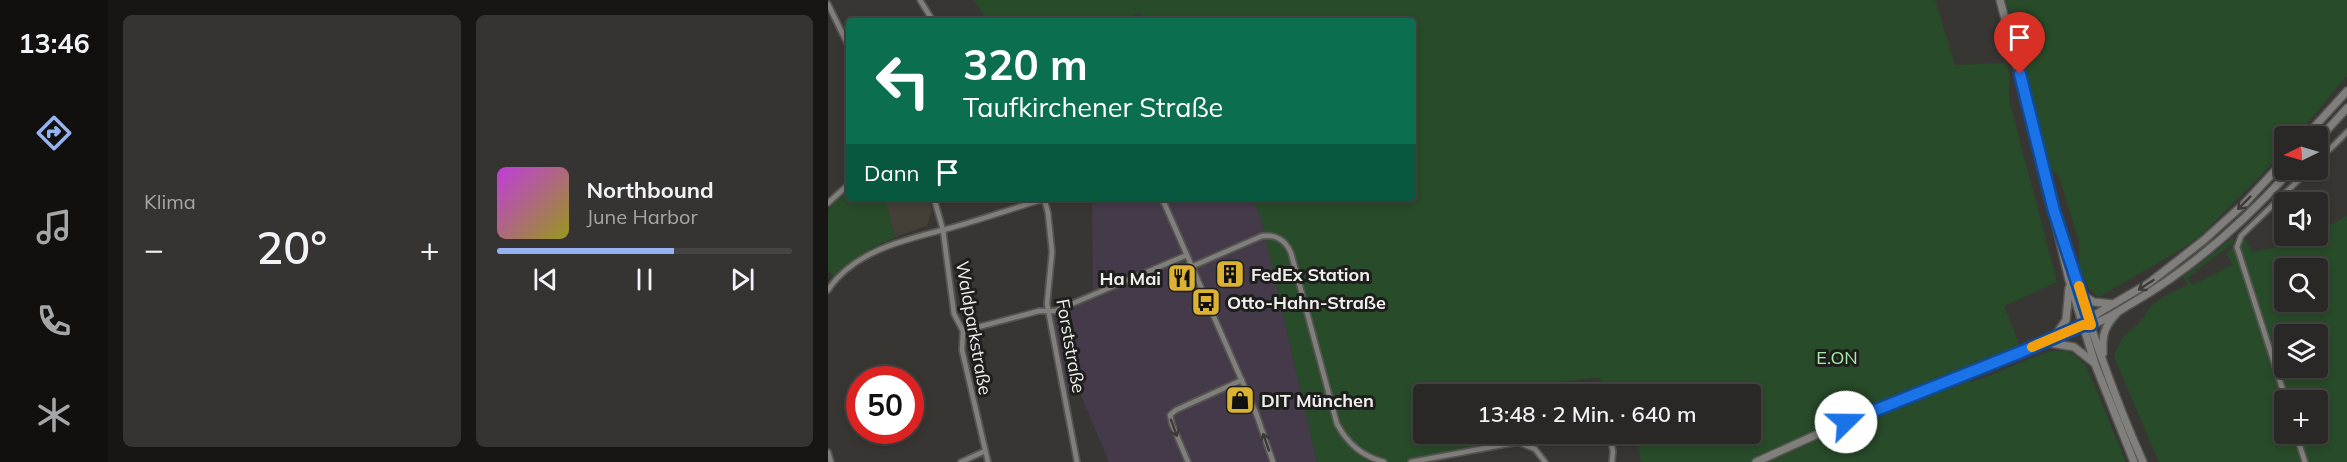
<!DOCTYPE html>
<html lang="de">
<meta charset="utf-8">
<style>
:root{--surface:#2a2826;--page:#363432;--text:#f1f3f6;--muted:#a5a6a7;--line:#464443;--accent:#95b2f1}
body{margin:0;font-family:Mulish,sans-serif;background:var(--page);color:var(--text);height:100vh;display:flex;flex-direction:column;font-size:22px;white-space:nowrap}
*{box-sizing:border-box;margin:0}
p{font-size:20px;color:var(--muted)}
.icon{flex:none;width:33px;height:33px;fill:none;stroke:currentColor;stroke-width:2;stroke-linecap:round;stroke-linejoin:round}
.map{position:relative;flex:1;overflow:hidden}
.sheet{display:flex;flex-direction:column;gap:15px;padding:15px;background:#171615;width:720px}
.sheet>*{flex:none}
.top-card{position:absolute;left:18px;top:18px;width:570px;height:183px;border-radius:6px;box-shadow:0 3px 9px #0003,0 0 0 2px var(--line);background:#0b6e4f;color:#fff;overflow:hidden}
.needle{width:39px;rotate:265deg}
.fabs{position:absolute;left:1446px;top:126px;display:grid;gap:12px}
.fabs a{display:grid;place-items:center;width:54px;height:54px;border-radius:6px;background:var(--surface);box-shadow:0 3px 9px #0003,0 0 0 2px var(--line);font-size:30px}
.speed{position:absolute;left:18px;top:366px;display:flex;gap:12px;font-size:30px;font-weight:700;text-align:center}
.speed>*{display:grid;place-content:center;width:78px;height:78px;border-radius:50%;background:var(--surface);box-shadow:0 3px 9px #0003,0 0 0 2px var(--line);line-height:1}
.speed .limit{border:9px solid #d22;background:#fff;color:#111}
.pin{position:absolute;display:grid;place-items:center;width:51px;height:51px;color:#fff;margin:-62px -26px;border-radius:50% 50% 50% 0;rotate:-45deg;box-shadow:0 0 6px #0007}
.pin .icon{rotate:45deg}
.me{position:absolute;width:66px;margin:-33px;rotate:68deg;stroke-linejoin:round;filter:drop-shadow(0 0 4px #0008)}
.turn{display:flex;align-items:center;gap:21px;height:126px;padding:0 18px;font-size:27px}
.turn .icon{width:78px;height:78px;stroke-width:2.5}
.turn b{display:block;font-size:42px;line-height:51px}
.then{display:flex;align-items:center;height:57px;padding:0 18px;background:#0003;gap:12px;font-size:22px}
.big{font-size:45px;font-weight:600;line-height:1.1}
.sheet .tile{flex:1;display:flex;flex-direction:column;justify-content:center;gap:9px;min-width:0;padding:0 21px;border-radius:9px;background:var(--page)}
.song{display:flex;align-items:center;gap:18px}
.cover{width:72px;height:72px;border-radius:9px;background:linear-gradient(135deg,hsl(290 70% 55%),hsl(60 70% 35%))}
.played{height:6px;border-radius:3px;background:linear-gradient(90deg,var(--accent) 60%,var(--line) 60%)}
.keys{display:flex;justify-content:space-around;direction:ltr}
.heat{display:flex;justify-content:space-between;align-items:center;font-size:33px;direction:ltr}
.sheet .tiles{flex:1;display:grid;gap:15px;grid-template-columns:repeat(2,1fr)}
.trip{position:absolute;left:585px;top:384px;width:348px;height:60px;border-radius:6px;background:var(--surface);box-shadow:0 3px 9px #0003,0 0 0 2px var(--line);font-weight:600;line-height:60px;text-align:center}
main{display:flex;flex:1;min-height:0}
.menu{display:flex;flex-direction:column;width:108px;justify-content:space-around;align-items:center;background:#11100f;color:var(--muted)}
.menu .icon{width:42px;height:42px}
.menu .on{color:var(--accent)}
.menu b{font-size:27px;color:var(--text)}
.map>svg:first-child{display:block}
.built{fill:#444037}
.industrial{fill:#443a49}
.green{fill:#284b29;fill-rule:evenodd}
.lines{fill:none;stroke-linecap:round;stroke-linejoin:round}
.street-casing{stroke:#555451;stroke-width:8}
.secondary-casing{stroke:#555451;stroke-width:10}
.street{stroke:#817f7b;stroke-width:4.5}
.secondary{stroke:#817f7b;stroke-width:7}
.oneway{stroke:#3c3b38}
.route-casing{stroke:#114b97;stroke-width:15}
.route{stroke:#1a73e8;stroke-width:10}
.slow{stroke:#f59e0b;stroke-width:10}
.labels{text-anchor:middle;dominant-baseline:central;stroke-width:6;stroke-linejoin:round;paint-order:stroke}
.poi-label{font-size:18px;font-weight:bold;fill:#f0efed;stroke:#1e1e1c;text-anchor:start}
.street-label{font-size:18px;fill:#f0efed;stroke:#1e1e1c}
.park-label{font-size:18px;fill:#a8eca9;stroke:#1e1e1c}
</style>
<main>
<nav class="menu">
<b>13:46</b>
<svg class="icon on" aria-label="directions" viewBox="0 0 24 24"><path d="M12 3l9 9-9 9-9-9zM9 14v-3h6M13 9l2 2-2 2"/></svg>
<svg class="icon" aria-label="music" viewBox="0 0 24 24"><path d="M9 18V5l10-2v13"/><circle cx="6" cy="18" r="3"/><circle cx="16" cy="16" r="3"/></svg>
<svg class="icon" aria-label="phone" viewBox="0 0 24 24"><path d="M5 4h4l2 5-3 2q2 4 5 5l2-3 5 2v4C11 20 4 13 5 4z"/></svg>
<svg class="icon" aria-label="climate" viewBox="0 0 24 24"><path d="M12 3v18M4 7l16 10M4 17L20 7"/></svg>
</nav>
<section class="sheet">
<div class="tiles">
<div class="tile"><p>Klima</p>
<div class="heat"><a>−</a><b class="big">20°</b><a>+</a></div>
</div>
<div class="tile">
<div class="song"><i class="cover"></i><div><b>Northbound</b><p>June Harbor</p></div></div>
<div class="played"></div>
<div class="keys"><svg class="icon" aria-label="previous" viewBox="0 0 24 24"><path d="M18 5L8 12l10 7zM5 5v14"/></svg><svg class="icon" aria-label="pause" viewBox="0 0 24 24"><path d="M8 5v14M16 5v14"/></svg><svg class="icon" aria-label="next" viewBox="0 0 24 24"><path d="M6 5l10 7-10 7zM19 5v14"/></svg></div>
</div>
</div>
</section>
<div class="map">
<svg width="1519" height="462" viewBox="0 0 1519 462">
<rect width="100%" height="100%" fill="#383633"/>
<path class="built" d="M56,198H100L104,209L99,226L67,237Z"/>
<path class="industrial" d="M264,198H425L433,218L489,462H281L251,391L240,392L225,318L226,308L265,291Z"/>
<path class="green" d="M146,0H1107L1127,65L1178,63L1181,73V100L1229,282L1176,306L1192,346L1139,368L1143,382C1166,377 1219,346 1238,351C1247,353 1254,361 1259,368L1298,462H813L808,434H922V394H801L799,385L775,386L771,377L725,383L697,394H596V434H653L650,447L585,460L584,462H489L433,218L425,198H585V21H316L312,13L289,21H159Z
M1178,0H1519V76L1468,136H1456V150L1452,156L1372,236L1352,250L1271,297L1261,289L1251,266V241L1244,219L1231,177L1221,168Z
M21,188V198H57L67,237L42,249L6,276L0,271V210L11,196Z
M1519,216V462H1331L1286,357C1294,336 1295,336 1311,323C1316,319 1318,312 1322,307C1332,297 1347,291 1360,285L1355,277L1406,236L1405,243L1359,278L1364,285L1405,265L1398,253L1416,237L1424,252L1464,244L1481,236H1490V231ZM1456,268H1490V302H1456ZM1456,334H1490V368H1456ZM1456,400H1490V434H1456Z"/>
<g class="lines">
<g class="street-casing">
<path id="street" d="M92,0L105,21
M0,4L21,47
M1490,161L1519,132
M106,198L115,230L126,314L135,331L134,350L160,462
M216,198L220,213L224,252L219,304L249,462
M334,198L428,413L445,462
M0,203L21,184
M365,266L434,236C448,234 458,241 463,253L509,424C520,444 534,456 556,462
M0,290C25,252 75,240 115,230C149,221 183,209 216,199
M135,331L211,311H227L359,255
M1458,400L1409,247L1413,236L1419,230L1481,170
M781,434L785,451L784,462
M1468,434L1477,462
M703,446L719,434
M0,452L3,462
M133,462L157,451
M360,462L344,424L342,415L348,410L414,380
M583,462L690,442L707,449L717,462"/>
</g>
<g class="secondary-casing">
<path id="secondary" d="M1172,0C1213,156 1249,314 1315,462
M1478,136L1519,91
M1490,140L1519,108
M1228,225L1241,280L1267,364L1306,462
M1254,295L1266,302L1285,304
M1261,325C1276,322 1292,310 1306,302C1366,267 1417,221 1463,170
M1227,336L1238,320L1241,288
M1216,342L1246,347L1265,362
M1275,353C1274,336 1276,327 1288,314
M928,462L1003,428L1193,352L1255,325L1270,313L1321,283L1376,240L1417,203L1456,161"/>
</g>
<use href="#street" class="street"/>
<use href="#secondary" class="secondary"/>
</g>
<defs><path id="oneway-shaft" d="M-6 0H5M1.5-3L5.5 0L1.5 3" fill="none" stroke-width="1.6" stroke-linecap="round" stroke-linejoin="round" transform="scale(1.5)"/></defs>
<g class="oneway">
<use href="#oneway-shaft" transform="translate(1416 203) rotate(135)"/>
<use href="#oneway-shaft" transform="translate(1318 285) rotate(147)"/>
<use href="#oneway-shaft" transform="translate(346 428) rotate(70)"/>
<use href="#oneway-shaft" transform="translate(438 442) rotate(-109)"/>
</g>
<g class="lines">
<g class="route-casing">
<path id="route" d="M1018,422L1193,352L1255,325H1263L1226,211L1192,74"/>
</g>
<use href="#route" class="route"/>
<path class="slow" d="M1204,347L1255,325H1263L1251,286"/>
</g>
<defs>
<g id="building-square" transform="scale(1.5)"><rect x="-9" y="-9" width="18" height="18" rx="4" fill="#dcb233" stroke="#1e1e1c"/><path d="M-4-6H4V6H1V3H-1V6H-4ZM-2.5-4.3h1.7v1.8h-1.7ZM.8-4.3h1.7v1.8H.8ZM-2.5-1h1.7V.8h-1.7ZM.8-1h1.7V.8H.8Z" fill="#111"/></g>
<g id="restaurant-square" transform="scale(1.5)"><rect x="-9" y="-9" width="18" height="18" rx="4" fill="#dcb233" stroke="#1e1e1c"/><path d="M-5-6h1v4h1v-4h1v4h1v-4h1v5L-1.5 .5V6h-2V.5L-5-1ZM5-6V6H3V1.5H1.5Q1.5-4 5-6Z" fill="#111"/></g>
<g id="bus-square" transform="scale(1.5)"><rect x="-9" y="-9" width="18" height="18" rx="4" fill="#dcb233" stroke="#1e1e1c"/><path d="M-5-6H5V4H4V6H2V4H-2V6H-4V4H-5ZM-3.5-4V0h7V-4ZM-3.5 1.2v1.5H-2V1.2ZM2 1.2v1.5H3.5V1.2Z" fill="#111"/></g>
<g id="shop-square" transform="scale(1.5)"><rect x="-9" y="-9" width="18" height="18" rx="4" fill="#dcb233" stroke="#1e1e1c"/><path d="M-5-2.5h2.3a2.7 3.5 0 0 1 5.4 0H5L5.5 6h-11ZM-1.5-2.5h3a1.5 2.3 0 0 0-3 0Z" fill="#111"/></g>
</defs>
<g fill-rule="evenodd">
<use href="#building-square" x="402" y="274"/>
<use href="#restaurant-square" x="354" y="278"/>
<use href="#bus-square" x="378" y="302"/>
<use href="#shop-square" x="412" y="400"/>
</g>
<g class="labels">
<g class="poi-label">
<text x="423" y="274">FedEx Station</text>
<text x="333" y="278" text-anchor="end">Ha Mai</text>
<text x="399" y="302">Otto-Hahn-Straße</text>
<text x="433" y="400">DIT München</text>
</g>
<g class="street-label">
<text transform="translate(146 328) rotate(80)">Waldparkstraße</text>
<text transform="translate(243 346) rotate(80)">Forststraße</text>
</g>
<g class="park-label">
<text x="1009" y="357">E.ON</text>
</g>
</g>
</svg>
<div class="fabs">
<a><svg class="needle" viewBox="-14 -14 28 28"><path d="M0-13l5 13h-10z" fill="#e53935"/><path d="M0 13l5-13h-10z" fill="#a5a6a7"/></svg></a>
<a><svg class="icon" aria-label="sound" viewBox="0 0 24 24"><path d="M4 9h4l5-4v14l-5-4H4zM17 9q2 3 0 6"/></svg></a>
<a><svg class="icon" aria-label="search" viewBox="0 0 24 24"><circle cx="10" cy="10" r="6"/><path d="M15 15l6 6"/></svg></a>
<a><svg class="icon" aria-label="layers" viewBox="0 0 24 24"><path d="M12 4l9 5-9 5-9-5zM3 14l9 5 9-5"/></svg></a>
<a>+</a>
</div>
<div class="speed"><div class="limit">50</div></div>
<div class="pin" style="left:1192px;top:74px;background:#d93025"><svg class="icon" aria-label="arrive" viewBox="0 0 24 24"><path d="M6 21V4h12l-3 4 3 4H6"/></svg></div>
<svg class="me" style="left:1018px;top:422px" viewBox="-20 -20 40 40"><circle r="19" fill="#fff"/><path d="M0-13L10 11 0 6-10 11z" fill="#1a73e8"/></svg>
<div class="trip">13:48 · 2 Min. · 640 m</div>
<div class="top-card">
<div class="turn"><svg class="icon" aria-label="left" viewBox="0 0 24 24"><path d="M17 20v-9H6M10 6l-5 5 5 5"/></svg><div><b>320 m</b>Taufkirchener Straße</div></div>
<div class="then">Dann<svg class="icon" aria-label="arrive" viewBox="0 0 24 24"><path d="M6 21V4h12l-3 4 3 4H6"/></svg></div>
</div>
</div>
</main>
